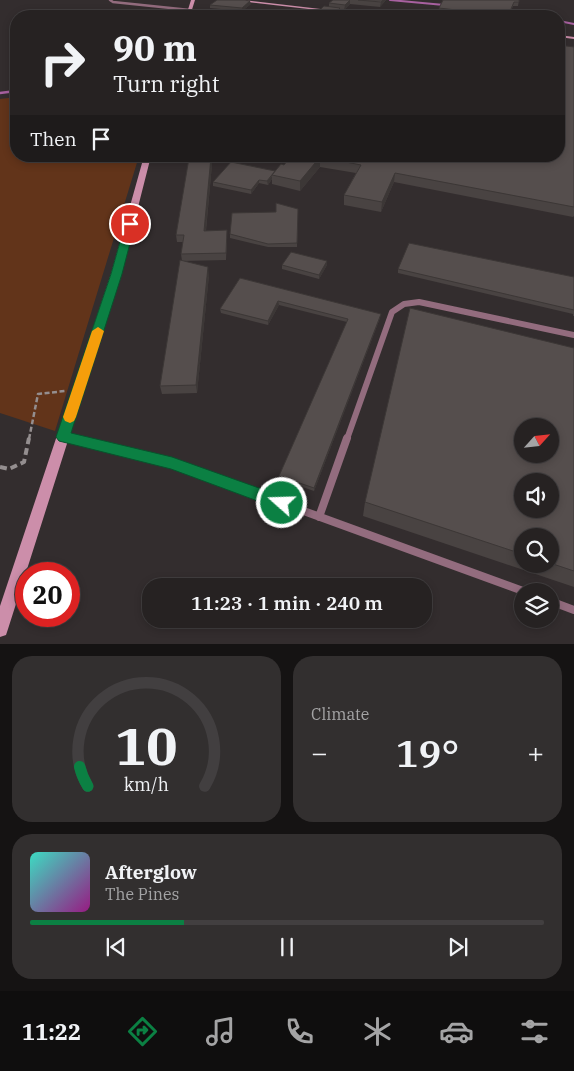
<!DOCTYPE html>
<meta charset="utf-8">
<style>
:root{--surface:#262222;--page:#322f2f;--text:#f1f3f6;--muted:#a4a4a5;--line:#423f40;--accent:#0b8043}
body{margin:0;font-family:"IBM Plex Serif",serif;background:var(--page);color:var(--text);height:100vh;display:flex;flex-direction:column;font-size:19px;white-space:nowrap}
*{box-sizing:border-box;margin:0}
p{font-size:16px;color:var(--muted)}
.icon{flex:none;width:28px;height:28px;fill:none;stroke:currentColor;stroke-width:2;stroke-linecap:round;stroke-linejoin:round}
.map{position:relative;height:644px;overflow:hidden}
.drawer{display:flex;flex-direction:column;gap:12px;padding:12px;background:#151313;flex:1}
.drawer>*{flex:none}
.top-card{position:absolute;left:10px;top:10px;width:555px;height:152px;border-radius:20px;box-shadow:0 2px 8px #0003,0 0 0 1px var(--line);background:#262222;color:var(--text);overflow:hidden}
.needle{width:32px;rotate:63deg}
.controls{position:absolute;left:514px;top:418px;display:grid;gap:10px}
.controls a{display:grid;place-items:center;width:45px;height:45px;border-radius:50%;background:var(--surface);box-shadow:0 2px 8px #0003,0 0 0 1px var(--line);font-size:25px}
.speed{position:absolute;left:15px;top:562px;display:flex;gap:10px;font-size:25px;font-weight:700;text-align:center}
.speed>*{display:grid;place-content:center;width:65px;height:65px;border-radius:50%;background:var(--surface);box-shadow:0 2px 8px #0003,0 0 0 1px var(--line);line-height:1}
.speed .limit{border:8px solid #d22;background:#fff;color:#111}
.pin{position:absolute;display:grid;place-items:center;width:42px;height:42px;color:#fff;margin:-21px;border:2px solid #fff;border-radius:50%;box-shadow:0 1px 5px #0007}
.me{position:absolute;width:55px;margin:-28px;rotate:290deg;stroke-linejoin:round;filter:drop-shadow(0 0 4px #0008)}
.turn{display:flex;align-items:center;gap:18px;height:105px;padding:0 20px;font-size:22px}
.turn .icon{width:65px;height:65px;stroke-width:2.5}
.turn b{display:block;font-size:35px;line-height:42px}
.then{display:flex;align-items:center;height:48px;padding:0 20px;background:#0003;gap:10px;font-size:19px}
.big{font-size:38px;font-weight:600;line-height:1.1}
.drawer .widget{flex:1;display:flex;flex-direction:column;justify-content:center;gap:8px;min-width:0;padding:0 18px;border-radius:20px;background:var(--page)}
.drawer .dial{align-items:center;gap:0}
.dial svg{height:130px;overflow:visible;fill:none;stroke:var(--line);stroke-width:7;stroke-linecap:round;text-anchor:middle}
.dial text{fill:var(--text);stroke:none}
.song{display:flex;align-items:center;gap:15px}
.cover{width:60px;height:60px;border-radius:8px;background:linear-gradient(135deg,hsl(170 70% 55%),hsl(310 70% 35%))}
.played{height:5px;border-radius:2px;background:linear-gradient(90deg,var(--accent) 30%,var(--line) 30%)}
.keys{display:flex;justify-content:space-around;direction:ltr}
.heat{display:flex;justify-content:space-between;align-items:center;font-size:28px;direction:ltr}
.drawer .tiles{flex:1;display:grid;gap:12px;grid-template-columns:1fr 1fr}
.widget:last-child{grid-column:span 2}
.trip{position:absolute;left:142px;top:578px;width:290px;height:50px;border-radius:20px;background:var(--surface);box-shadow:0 2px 8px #0003,0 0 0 1px var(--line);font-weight:600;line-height:50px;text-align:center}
.tabs{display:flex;height:80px;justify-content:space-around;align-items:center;background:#0f0e0e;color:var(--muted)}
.tabs .icon{width:35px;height:35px}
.tabs .active{color:var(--accent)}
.tabs b{font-size:22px;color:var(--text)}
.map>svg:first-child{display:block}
.green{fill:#62341a}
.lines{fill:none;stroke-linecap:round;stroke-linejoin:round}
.stream-far1{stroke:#a861a0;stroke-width:2}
.stream{stroke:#a861a0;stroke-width:2.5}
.path-far1{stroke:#948e8f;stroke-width:2.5;stroke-dasharray:5 2.5;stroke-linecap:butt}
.path{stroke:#948e8f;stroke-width:4;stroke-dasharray:7 4;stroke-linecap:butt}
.service-far2{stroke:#936c7e;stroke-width:2.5}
.service-far1{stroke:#936c7e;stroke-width:6}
.service{stroke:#936c7e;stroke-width:8}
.secondary{fill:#cc8eaa;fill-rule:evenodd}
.wall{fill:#494342;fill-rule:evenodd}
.shaded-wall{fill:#3c3736}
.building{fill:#554e4d;stroke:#3c3736;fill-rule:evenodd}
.route{fill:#0b8043;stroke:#07532c}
.slow{fill:#f59e0b}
</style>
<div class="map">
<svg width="574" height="644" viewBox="0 0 574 644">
<rect width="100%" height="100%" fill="#332d2e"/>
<path class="green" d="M16,97V156H139L55,431L0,413V99Z"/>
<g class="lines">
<path class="stream-far1" d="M390,0L444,5
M504,14L523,16
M559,21L574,24"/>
<path class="stream" d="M0,93L16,91"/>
<path class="path-far1" d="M29,439L38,394L65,391"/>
<path class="path" d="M0,467L9,469L24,462L29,438"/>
<path class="service-far2" d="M110,0L113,2L190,10"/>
<path class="service-far1" d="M63,437L72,439
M347,439L392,312L404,304L419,302L574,335"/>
<path class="service" d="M67,438L172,463L523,591
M319,517L347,438
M550,601L574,610"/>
<path class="secondary" d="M191,0H195L190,16H186Z
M230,0H243L381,16H369Z
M559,35L574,37V39L559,37Z
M144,156H151L121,274L8,629L6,635L0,637V606L111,274Z"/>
</g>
<path class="wall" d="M333,0H386L380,7L350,4L344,10L340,9V15L338,16H313L329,6V3Z
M519,0L518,6H513L509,16H471L438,13L439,8Z
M251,4L242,11L210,8V5Z
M574,47V216L573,217L394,182L381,212L344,205V195L356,173L320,167L300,191L272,184V179L268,185L259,183L251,194L213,186V182L275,171L284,165Z
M212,164L206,231L227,237L226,260L182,261L181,254L183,242H177L176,235Z
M298,209L297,247H268L230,238V234L276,212Z
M327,261V265L319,279L282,269V265Z
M398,269L574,277V316H573V314L398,273Z
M209,275L197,393L162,394L160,386Z
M240,278L380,318L314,491L279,479V476L347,322L279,305L268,325L221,313L220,309Z
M574,348V587L363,516L365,502ZM522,536H550V564H522Z"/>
<path class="shaded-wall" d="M350,0V4L344,10L345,5Z
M383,0H386L380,7L381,2Z
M250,1L251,4L242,11V8Z
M340,8V15L338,16H332Z
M211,157L212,164L205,238L204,231Z
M320,157V167L300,191V181Z
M395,173L394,182L381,212L382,202Z
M272,176V179L268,185L267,181Z
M259,180V183L251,194V190Z
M327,261V265L319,279V275Z
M208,267L209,275L197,393L196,385Z
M278,301L279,305L268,325V321Z
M381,314L380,318L314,491V488Z"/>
<path class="building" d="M217,0H244L250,1L242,8L210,5Z
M333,0H350L345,5L329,3Z
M358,0H383L381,2Z
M443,0H519V2H514L508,16L439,8Z
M324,6L340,8L332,16H313Z
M559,45L574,47V207L395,173L382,202L344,195L361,165L320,157L300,181L272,175L281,164L284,165L291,156H559Z
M211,157L204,231L227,230L226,253L181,254L184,235H176L189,158Z
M231,162L275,171L267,181L259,180L251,190L213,182Z
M276,203L298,209L297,243L268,244L230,234L232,213L276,212Z
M409,243L574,277V310L398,269Z
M291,252L327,261L319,275L282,265Z
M180,260L208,267L196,385L160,386Z
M240,278L381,314L314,488L279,476L348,319L278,301L268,321L220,309Z
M410,308L574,348V571L550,563V536H522V554L365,502ZM522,426H550V454H522ZM522,481H550V509H522Z"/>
<path class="route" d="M130,221L135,224L122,274L71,433L172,457L287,498L289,503L287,508L282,510L171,469L59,441L56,437L111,274L125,224Z"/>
<path class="slow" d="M98,327L104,331L76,417L74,421L70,423L65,421L63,417L92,331Z"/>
</svg>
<div class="controls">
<a><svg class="needle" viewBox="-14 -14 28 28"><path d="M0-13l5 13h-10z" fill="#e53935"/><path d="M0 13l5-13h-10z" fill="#a4a4a5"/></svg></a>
<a><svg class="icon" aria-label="sound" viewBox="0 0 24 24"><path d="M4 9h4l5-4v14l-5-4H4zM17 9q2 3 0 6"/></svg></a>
<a><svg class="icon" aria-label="search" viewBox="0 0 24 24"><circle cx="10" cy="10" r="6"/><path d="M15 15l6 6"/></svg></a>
<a><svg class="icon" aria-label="layers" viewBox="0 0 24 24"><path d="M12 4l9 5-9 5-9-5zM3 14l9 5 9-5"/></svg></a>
</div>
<div class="speed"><div class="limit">20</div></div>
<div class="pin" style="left:130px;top:224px;background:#d93025"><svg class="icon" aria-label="arrive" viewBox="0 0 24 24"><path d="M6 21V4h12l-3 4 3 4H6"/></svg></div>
<svg class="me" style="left:282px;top:503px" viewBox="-20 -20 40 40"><circle r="17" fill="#0b8043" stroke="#fff" stroke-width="3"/><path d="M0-11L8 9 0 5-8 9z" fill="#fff"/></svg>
<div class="trip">11:23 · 1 min · 240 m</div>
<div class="top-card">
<div class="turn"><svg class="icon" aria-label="right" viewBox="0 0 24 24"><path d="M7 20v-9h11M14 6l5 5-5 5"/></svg><div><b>90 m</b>Turn right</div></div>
<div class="then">Then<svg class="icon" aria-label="arrive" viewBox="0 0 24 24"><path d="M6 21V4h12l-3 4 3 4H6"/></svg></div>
</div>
</div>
<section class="drawer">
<div class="tiles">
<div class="widget dial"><svg viewBox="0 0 100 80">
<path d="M14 69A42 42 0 1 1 86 69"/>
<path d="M14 69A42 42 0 0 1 9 57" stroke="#0b8043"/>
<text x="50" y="56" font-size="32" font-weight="700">10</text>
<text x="50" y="72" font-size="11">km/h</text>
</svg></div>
<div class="widget"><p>Climate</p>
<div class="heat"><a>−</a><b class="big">19°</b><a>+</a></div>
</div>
<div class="widget">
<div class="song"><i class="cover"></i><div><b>Afterglow</b><p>The Pines</p></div></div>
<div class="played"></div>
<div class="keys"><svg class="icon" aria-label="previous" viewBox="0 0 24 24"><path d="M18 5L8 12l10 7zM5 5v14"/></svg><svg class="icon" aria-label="pause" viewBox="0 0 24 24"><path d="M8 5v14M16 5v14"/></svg><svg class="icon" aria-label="next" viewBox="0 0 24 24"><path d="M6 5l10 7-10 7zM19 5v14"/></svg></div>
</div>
</div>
</section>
<nav class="tabs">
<b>11:22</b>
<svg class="icon active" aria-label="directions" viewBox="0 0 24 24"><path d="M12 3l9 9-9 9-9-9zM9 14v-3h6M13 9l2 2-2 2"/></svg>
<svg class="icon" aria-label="music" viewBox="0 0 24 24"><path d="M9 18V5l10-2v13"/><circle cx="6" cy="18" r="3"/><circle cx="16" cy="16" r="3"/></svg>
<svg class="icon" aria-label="phone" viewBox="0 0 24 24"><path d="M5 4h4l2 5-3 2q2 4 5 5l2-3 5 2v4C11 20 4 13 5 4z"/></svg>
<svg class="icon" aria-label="climate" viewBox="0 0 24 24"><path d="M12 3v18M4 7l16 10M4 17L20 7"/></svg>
<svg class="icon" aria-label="car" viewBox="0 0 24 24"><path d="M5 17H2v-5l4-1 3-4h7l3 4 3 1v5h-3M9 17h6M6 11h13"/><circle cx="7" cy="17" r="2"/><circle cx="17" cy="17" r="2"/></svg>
<svg class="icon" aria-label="filters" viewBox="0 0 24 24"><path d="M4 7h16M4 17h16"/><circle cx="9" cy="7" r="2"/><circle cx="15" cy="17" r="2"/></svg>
</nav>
